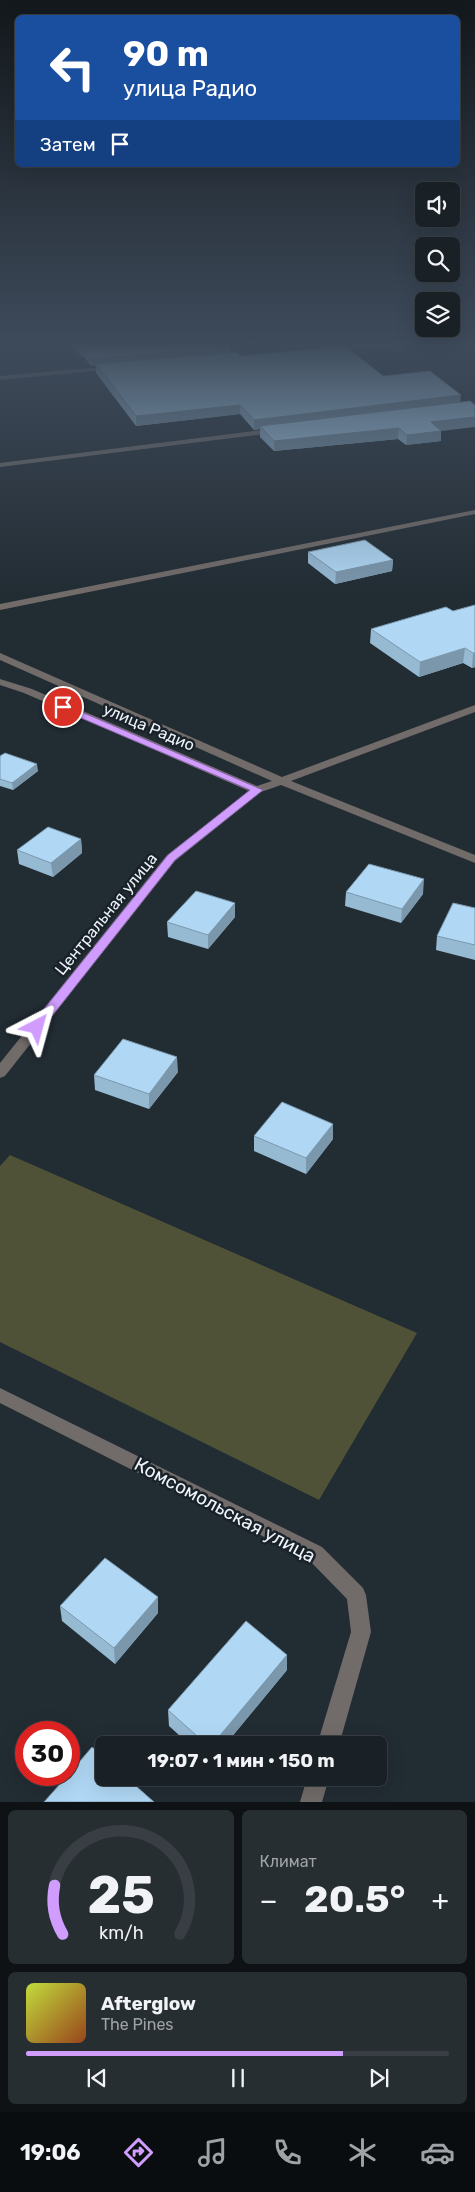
<!DOCTYPE html>
<html lang="ru">
<meta charset="utf-8">
<style>
:root{--surface:#1a2126;--page:#272e32;--text:#f1f3f6;--muted:#9fa3a7;--line:#383e43;--accent:#d09dff}
body{margin:0;font-family:Rubik,sans-serif;background:var(--page);color:var(--text);height:100vh;display:flex;flex-direction:column;font-size:19px;white-space:nowrap}
*{box-sizing:border-box;margin:0}
p{font-size:16px;color:var(--muted)}
.icon{flex:none;width:28px;height:28px;fill:none;stroke:currentColor;stroke-width:2;stroke-linecap:round;stroke-linejoin:round}
.map{position:relative;height:1802px;overflow:hidden}
.drawer{display:flex;flex-direction:column;gap:8px;padding:8px;background:#0e1215;flex:1}
.drawer>*{flex:none}
.guide{position:absolute;left:15px;top:15px;width:445px;height:152px;border-radius:8px;box-shadow:0 5px 20px #0002,0 0 0 1px var(--line);background:#1a4fa0;color:#fff;overflow:hidden}
.tools{position:absolute;left:415px;top:182px;display:grid;gap:10px}
.tools a{display:grid;place-items:center;width:45px;height:45px;border-radius:8px;background:var(--surface);box-shadow:0 5px 20px #0002,0 0 0 1px var(--line);font-size:25px}
.speed{position:absolute;left:15px;top:1721px;display:flex;gap:10px;font-size:25px;font-weight:700;text-align:center}
.speed>*{display:grid;place-content:center;width:65px;height:65px;border-radius:50%;background:var(--surface);box-shadow:0 5px 20px #0002,0 0 0 1px var(--line);line-height:1}
.speed .limit{border:8px solid #d22;background:#fff;color:#111}
.pin{position:absolute;display:grid;place-items:center;width:42px;height:42px;color:#fff;margin:-21px;border:2px solid #fff;border-radius:50%;box-shadow:0 1px 5px #0007}
.me{position:absolute;width:55px;margin:-28px;rotate:39deg;stroke-linejoin:round;filter:drop-shadow(0 0 4px #0008)}
.turn{display:flex;align-items:center;gap:18px;height:105px;padding:0 25px;font-size:22px}
.turn .icon{width:65px;height:65px;stroke-width:2.5}
.turn b{display:block;font-size:35px;line-height:42px}
.then{display:flex;align-items:center;height:48px;padding:0 25px;background:#0003;gap:10px;font-size:19px}
.big{font-size:38px;font-weight:700;line-height:1.1}
.drawer .widget{flex:1;display:flex;flex-direction:column;justify-content:center;gap:8px;min-width:0;padding:0 18px;border-radius:8px;background:var(--page)}
.drawer .dial{align-items:center;gap:0}
.dial svg{height:130px;overflow:visible;fill:none;stroke:var(--line);stroke-width:7;stroke-linecap:round;text-anchor:middle}
.dial text{fill:var(--text);stroke:none}
.song{display:flex;align-items:center;gap:15px}
.cover{width:60px;height:60px;border-radius:8px;background:linear-gradient(135deg,hsl(70 70% 55%),hsl(20 70% 35%))}
.played{height:5px;border-radius:2px;background:linear-gradient(90deg,var(--accent) 75%,var(--line) 75%)}
.keys{display:flex;justify-content:space-around;direction:ltr}
.heat{display:flex;justify-content:space-between;align-items:center;font-size:28px;direction:ltr}
.drawer .tiles{flex:1;display:grid;gap:8px;grid-template-columns:1fr 1fr}
.widget:last-child{grid-column:span 2}
.trip{position:absolute;left:95px;top:1736px;width:292px;height:50px;border-radius:8px;background:var(--surface);box-shadow:0 5px 20px #0002,0 0 0 1px var(--line);font-weight:700;line-height:50px;text-align:center}
.menu{display:flex;height:80px;justify-content:space-around;align-items:center;background:#0a0d0f;color:var(--muted)}
.menu .icon{width:35px;height:35px}
.menu .current{color:var(--accent)}
.menu b{font-size:22px;color:var(--text)}
.map>svg:first-child{display:block}
.green{fill:#4f5236}
.lines{fill:none;stroke-linecap:round;stroke-linejoin:round}
.minor{fill:#716b69;fill-rule:evenodd}
.wall{fill:#97bad3}
.shaded-wall{fill:#7b97ac}
.building{fill:#b0d8f5;stroke:#7b97ac}
.route{fill:#d09dff;stroke:#8766a6}
.labels{text-anchor:middle;dominant-baseline:central;stroke-width:5;stroke-linejoin:round;paint-order:stroke}
.street-label{font-size:16px;fill:#edf3f8;stroke:#192229}
.near-street-label{font-size:19px;fill:#edf3f8;stroke:#192229}
</style>
<div class="map">
<svg width="475" height="1802" viewBox="0 0 475 1802">
<rect width="100%" height="100%" fill="#222c33"/>
<path class="green" d="M10,1155L417,1333L319,1500L0,1342V1166Z"/>
<g class="lines">
<path class="minor" d="M403,341H423L420,343L330,351L327,349L330,347Z
M113,366L116,368L115,369L0,380V376Z
M277,428H280V432L0,467V463Z
M475,510V514L0,610V604Z
M0,653L282,777L475,705V712L291,781L475,855V863L281,785L261,792L175,861L5,1076L0,1078V1063L167,855L249,791L24,693L0,685V679L32,689L257,786L272,781L0,660Z
M0,1388L322,1547L363,1588L366,1595L371,1632L339,1745H317L351,1632L347,1599L308,1559L0,1403Z
M307,1778H329L322,1802H300Z"/>
</g>
<path class="wall" d="M69,341H223L230,347V353L241,356L441,431V441L406,445L398,439L274,451L260,437V429L254,430L240,414L136,426L96,373V366H91L84,357H82Z
M308,552L393,560L392,571L335,584L308,563Z
M475,605V667L472,668L463,663L419,677L370,643L371,629L453,611Z
M0,756L38,771L13,790L0,786Z
M81,839L82,853L53,877L19,864L17,850Z
M346,892L423,894L401,923L345,906Z
M475,908V960L436,950L437,936Z
M235,917L208,949L168,937L167,922Z
M178,1072L149,1109L95,1090L94,1075Z
M333,1124V1139L306,1174L254,1151V1136Z
M158,1597V1613L115,1664L62,1621L60,1606Z
M287,1670L225,1745H190L169,1726L168,1710Z"/>
<path class="shaded-wall" d="M230,347V354L96,364V366H91V359Z
M81,350H84V357H82Z
M461,395L460,404L260,426V429L254,430V420Z
M240,405V414L136,426V416Z
M475,417V427L441,431V441L406,445L407,435L431,422Z
M399,428L398,439L274,451V441Z
M393,560L392,571L335,584L336,572Z
M465,648L463,663L419,677L420,662Z
M473,653H475V667L472,668Z
M37,764L38,771L13,790L12,783Z
M81,839L82,853L53,877L51,863Z
M424,879L423,894L401,923L402,909Z
M235,903V917L208,949V935Z
M177,1057L178,1072L149,1109V1094Z
M333,1124V1139L306,1174V1158Z
M158,1597V1613L115,1664L114,1648Z
M287,1655V1670L225,1745H212Z"/>
<path class="building" d="M74,341H223L230,347L91,359L84,350H81Z
M345,346L383,376L430,371L461,395L254,420L240,405L136,416L96,364L237,352L241,356Z
M470,401L475,405V417L431,422L441,431L407,435L399,428L274,441L260,426Z
M365,540L393,560L336,572L308,552Z
M475,605V653H473L465,648L420,662L371,629L446,607L453,611Z
M5,753L37,764L12,783L0,779V756Z
M48,827L81,839L51,863L17,850Z
M369,864L424,879L402,909L346,892Z
M196,891L235,903L208,935L167,922Z
M453,903L475,908V945L437,936Z
M123,1039L177,1057L149,1094L94,1075Z
M282,1102L333,1124L306,1158L254,1136Z
M105,1558L158,1597L114,1648L60,1606Z
M246,1621L287,1655L212,1745H207L168,1710Z
M92,1747L104,1757V1778H127L154,1802H44L68,1775H69V1774Z"/>
<linearGradient id="sky" x2="0" y2="1"><stop stop-color="#13181c"/><stop offset="0.58" stop-color="#3e4b5b"/><stop offset="1" stop-color="#3e4b5b" stop-opacity="0"/></linearGradient>
<rect width="475" height="593" fill="url(#sky)"/>
<path class="route" d="M63,704L263,790L175,860L41,1030H32L30,1027L32,1024L168,855L250,790L60,709V705Z"/>
<g class="labels">
<g class="street-label">
<text transform="translate(149 727) rotate(23)">улица Радио</text>
<text transform="translate(106 914) rotate(-51)">Центральная улица</text>
</g>
<g class="near-street-label">
<text transform="translate(225 1510) rotate(28)">Комсомольская улица</text>
</g>
</g>
</svg>
<div class="tools">
<a><svg class="icon" aria-label="sound" viewBox="0 0 24 24"><path d="M4 9h4l5-4v14l-5-4H4zM17 9q2 3 0 6"/></svg></a>
<a><svg class="icon" aria-label="search" viewBox="0 0 24 24"><circle cx="10" cy="10" r="6"/><path d="M15 15l6 6"/></svg></a>
<a><svg class="icon" aria-label="layers" viewBox="0 0 24 24"><path d="M12 4l9 5-9 5-9-5zM3 14l9 5 9-5"/></svg></a>
</div>
<div class="speed"><div class="limit">30</div></div>
<div class="pin" style="left:63px;top:707px;background:#d93025"><svg class="icon" aria-label="arrive" viewBox="0 0 24 24"><path d="M6 21V4h12l-3 4 3 4H6"/></svg></div>
<svg class="me" style="left:37px;top:1027px" viewBox="-20 -20 40 40"><path d="M0-17L14 15 0 8-14 15z" fill="#d09dff" stroke="#fff" stroke-width="4"/></svg>
<div class="trip">19:07 · 1 мин · 150 m</div>
<div class="guide">
<div class="turn"><svg class="icon" aria-label="left" viewBox="0 0 24 24"><path d="M17 20v-9H6M10 6l-5 5 5 5"/></svg><div><b>90 m</b>улица Радио</div></div>
<div class="then">Затем<svg class="icon" aria-label="arrive" viewBox="0 0 24 24"><path d="M6 21V4h12l-3 4 3 4H6"/></svg></div>
</div>
</div>
<section class="drawer">
<div class="tiles">
<div class="widget dial"><svg viewBox="0 0 100 80">
<path d="M14 69A42 42 0 1 1 86 69"/>
<path d="M14 69A42 42 0 0 1 9 39" stroke="#d09dff"/>
<text x="50" y="56" font-size="32" font-weight="700">25</text>
<text x="50" y="72" font-size="11">km/h</text>
</svg></div>
<div class="widget"><p>Климат</p>
<div class="heat"><a>−</a><b class="big">20.5°</b><a>+</a></div>
</div>
<div class="widget">
<div class="song"><i class="cover"></i><div><b>Afterglow</b><p>The Pines</p></div></div>
<div class="played"></div>
<div class="keys"><svg class="icon" aria-label="previous" viewBox="0 0 24 24"><path d="M18 5L8 12l10 7zM5 5v14"/></svg><svg class="icon" aria-label="pause" viewBox="0 0 24 24"><path d="M8 5v14M16 5v14"/></svg><svg class="icon" aria-label="next" viewBox="0 0 24 24"><path d="M6 5l10 7-10 7zM19 5v14"/></svg></div>
</div>
</div>
</section>
<nav class="menu">
<b>19:06</b>
<svg class="icon current" aria-label="directions" viewBox="0 0 24 24"><path d="M12 3l9 9-9 9-9-9zM9 14v-3h6M13 9l2 2-2 2"/></svg>
<svg class="icon" aria-label="music" viewBox="0 0 24 24"><path d="M9 18V5l10-2v13"/><circle cx="6" cy="18" r="3"/><circle cx="16" cy="16" r="3"/></svg>
<svg class="icon" aria-label="phone" viewBox="0 0 24 24"><path d="M5 4h4l2 5-3 2q2 4 5 5l2-3 5 2v4C11 20 4 13 5 4z"/></svg>
<svg class="icon" aria-label="climate" viewBox="0 0 24 24"><path d="M12 3v18M4 7l16 10M4 17L20 7"/></svg>
<svg class="icon" aria-label="car" viewBox="0 0 24 24"><path d="M5 17H2v-5l4-1 3-4h7l3 4 3 1v5h-3M9 17h6M6 11h13"/><circle cx="7" cy="17" r="2"/><circle cx="17" cy="17" r="2"/></svg>
</nav>
